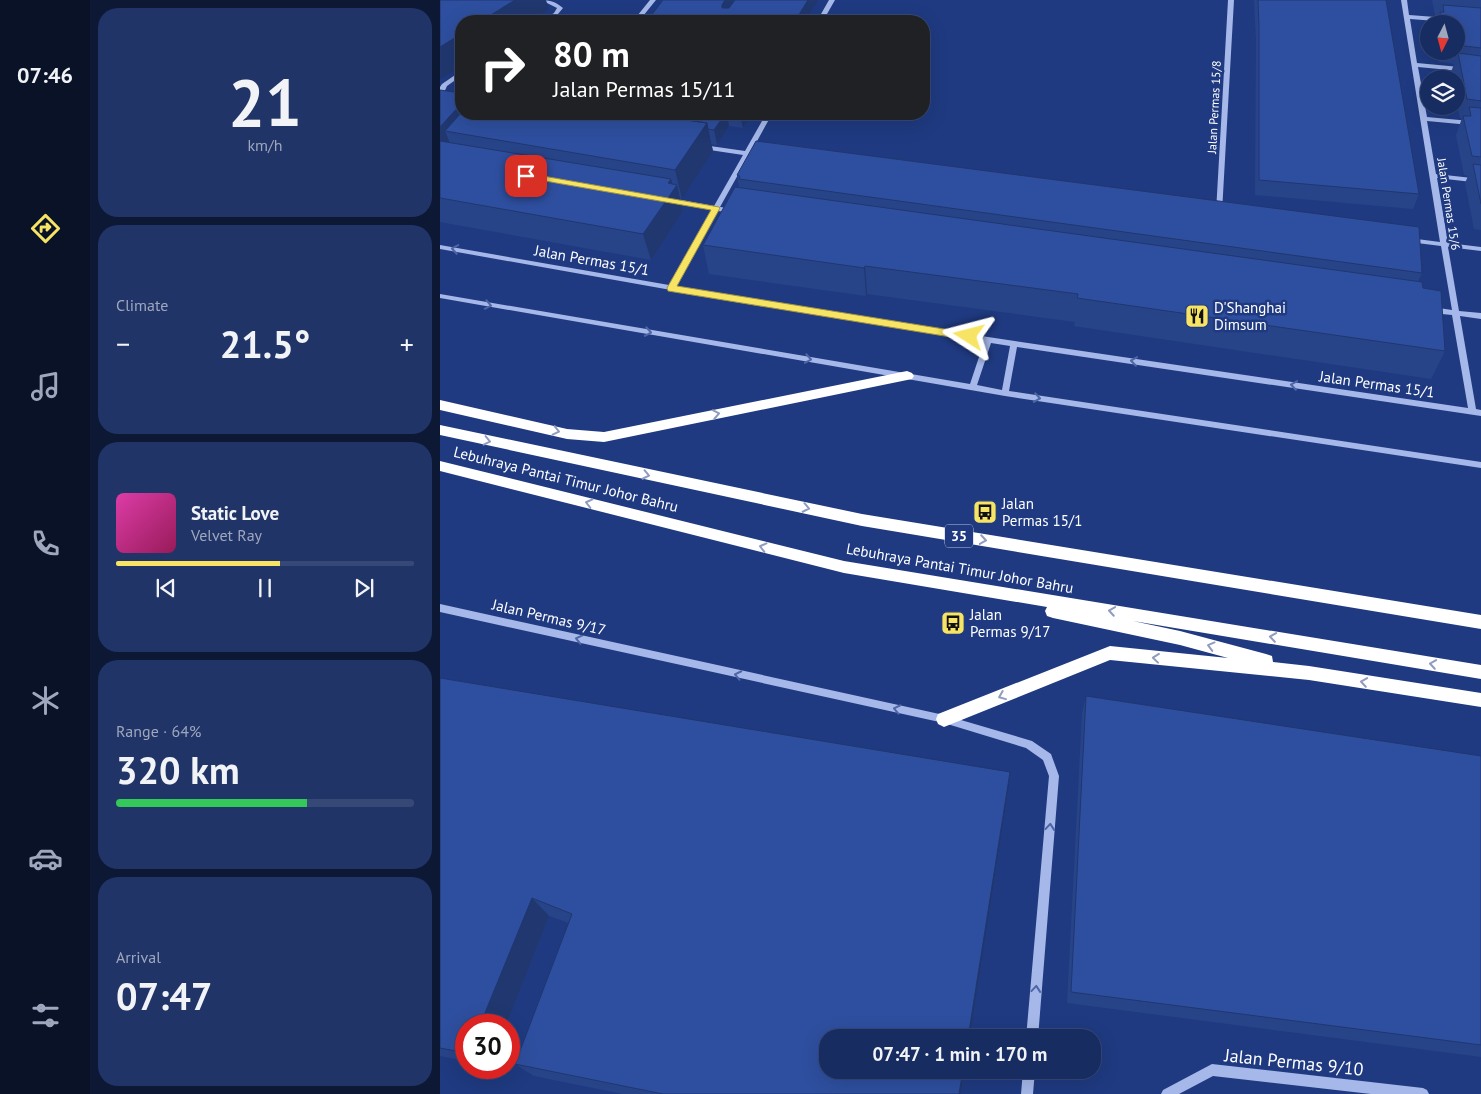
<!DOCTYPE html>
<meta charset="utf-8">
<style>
:root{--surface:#172c61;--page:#203467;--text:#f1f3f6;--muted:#9ea7bd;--line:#364876;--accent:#f7e464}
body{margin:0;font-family:"PT Sans",sans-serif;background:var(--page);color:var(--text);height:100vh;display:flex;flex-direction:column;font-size:19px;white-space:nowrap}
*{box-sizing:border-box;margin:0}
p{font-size:16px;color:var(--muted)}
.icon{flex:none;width:28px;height:28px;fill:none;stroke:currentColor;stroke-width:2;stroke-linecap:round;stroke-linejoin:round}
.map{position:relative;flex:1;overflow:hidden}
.drawer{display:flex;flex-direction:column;gap:8px;padding:8px;background:#0d1835;width:350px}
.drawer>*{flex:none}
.banner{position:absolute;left:15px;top:15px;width:475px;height:105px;border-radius:20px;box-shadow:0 5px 20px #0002,0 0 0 1px var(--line);background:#202124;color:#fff;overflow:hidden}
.needle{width:32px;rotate:186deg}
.controls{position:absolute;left:980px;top:15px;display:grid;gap:10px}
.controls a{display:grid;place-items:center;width:45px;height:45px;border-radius:50%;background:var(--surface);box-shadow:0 5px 20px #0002,0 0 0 1px var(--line);font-size:25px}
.speed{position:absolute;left:15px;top:1014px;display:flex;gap:10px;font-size:25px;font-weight:700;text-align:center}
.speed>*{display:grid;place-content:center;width:65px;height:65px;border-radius:50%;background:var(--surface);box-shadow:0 5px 20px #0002,0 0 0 1px var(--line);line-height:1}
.speed .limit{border:8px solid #d22;background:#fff;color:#111}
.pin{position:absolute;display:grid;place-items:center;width:42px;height:42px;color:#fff;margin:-21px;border-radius:10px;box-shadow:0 2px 8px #0006}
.me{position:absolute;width:55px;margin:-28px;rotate:279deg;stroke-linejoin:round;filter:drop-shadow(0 0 4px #0008)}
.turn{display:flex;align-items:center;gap:18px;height:105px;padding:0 15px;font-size:22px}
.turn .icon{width:65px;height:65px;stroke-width:2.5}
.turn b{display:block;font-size:35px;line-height:42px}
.big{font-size:38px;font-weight:800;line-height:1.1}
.drawer .card{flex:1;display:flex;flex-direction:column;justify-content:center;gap:8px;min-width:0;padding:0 18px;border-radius:20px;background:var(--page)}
.drawer .dial{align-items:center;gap:0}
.dial b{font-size:65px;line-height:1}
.song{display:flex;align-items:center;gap:15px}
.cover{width:60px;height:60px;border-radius:8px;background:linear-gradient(135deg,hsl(320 70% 55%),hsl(330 70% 35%))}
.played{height:5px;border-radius:2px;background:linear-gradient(90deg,var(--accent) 55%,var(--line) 55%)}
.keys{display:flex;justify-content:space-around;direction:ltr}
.heat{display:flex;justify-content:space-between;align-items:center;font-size:28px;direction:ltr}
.charge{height:8px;border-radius:4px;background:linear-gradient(90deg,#34c759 64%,var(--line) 0)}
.trip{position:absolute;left:379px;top:1029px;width:282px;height:50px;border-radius:20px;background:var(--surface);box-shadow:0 5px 20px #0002,0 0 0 1px var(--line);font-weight:800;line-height:50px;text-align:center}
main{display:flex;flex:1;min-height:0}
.dock{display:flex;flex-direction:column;width:90px;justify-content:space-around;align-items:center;background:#091227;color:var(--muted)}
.dock .icon{width:35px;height:35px}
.dock .current{color:var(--accent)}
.dock b{font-size:22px;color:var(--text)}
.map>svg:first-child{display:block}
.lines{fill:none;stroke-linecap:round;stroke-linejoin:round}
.minor{fill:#a5b8e9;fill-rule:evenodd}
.highway{fill:#fff;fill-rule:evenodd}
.wall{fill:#284489}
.shaded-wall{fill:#20376f}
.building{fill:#2e4f9f;stroke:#20376f}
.oneway{stroke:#4e66a5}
.oneway2{stroke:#8f9cc0}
.route{fill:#f7e464;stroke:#a19441}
.labels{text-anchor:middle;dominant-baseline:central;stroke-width:5;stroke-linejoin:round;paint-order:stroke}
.far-street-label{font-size:12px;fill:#fff;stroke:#1f3a81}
.shield{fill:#1f3a81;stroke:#bcc4d9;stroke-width:1}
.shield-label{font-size:14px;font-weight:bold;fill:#fff}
.street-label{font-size:15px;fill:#fff;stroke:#1f3a81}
.poi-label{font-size:15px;fill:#fff;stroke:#1f3a81;text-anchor:start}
.near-street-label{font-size:18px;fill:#fff;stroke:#1f3a81}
</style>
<main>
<nav class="dock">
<b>07:46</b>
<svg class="icon current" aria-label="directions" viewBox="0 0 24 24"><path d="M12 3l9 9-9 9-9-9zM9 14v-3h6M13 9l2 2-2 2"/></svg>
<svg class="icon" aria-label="music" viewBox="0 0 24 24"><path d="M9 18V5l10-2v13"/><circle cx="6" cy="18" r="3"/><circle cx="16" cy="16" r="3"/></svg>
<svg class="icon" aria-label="phone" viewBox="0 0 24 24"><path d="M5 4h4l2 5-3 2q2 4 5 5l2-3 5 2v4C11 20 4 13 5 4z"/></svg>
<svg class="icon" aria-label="climate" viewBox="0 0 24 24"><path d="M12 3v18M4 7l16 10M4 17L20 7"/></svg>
<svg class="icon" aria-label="car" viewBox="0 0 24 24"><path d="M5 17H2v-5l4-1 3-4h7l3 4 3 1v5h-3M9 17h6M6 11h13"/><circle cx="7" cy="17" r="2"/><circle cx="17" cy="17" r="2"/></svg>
<svg class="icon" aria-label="filters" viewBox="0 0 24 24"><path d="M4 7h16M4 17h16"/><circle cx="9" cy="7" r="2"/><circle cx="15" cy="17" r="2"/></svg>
</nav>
<section class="drawer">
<div class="card dial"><b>21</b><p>km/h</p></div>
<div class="card"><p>Climate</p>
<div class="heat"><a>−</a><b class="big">21.5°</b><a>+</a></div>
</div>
<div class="card">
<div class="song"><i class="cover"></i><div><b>Static Love</b><p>Velvet Ray</p></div></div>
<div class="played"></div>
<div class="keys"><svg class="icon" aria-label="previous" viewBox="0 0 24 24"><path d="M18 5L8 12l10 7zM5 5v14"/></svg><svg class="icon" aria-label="pause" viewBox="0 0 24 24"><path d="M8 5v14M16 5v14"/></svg><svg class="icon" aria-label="next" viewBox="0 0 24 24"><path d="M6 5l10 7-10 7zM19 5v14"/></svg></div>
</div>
<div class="card"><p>Range · 64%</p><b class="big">320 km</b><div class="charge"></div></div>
<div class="card"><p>Arrival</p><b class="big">07:47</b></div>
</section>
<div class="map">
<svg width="1041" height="1094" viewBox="0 0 1041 1094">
<rect width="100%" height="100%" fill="#1f3a81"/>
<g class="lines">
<path class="minor" d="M101,0C110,0 116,2 123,8C117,16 111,21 101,21L114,13L117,8Z
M210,0H216L199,21H193Z
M389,0H395L383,21H377Z
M788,0H794L782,212L779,214L776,212Z
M961,0H967L969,15L1009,18L1012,20L1009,22L970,19L977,63L1041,69V73L978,67L987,117L1041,122V126L987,121L996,174L1041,179V183L997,178L1008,243L1041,247V251L1008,247L1019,311L1041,313V319L1020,316L1036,409L1041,410V416L577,347L569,391L1041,462V468L565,396L0,298V294L530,384L544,342L231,290L0,249V245L229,285L272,209L230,202L227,200L230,198L274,206L303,155L263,149L260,147L263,145L305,151L326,114H332L311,152L322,155L319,157L309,155L280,207L295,209L296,211L293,213L278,211L236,286L548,337L1028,408L1012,315L992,313L988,310L992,307L1012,310L1001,246L969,242L966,240L969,238L1000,242ZM551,343L570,346L562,390L537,385Z
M21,71V76L7,86L3,95L0,97V87L2,84Z
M0,604L504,715L592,741L611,754L619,776L598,1038H586L609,776L603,760L586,748L504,723L0,612Z
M772,1064L983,1088L987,1090L989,1094H931L773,1076L739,1094H721L723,1090Z
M583,1070H595L593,1094H581Z"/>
<path class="highway" d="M467,371L472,373L474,376L472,379L164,442L127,439L0,410V400L127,429L164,432Z
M0,425L422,514L1041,615V629L422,526L0,435Z
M0,461L404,561L1041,665V679L693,621L740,631L826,654L832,656L833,662L869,666L1041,693V707L869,680L670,660L504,727L498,724L496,719L498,714L670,646L788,658L740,645L613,618L607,616L605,611L607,607L404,573L0,471Z"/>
</g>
<path class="wall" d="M814,0H946L979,194L973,209L815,195L816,40Z
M992,0H1041V230L1034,229L1025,183L1028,176L1024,175L1016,135L1022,118H1020L1016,100V79H1012L1011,72L1014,64L999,62L997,51H1016V24H996L999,16L995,15Z
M0,90L21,114H311L303,128L289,126L277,145L271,144L273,151L242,199L240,198L243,211L211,260L0,222Z
M297,175L982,273L978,281L983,288L1005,351L991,379L634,326L635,322L427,294L426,296L269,274L263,245L299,187Z
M0,678L568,792L530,1038H388L524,1070L521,1094H183L94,1076L75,1064L129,923L109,916L66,1025H26V1061L0,1056Z
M646,696L1041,756V1057L627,1003L642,714Z"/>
<path class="shaded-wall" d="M75,0H106L109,9L90,21H41Z
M285,0H297L284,20L282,5Z
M368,0H378L365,21H355Z
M21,34V66L0,79V47Z
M21,104V114L5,131L13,151L0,144V127Z
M209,114H223L216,124Z
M285,114H287L289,126L277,145L274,130Z
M300,114H311L303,128Z
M267,123L273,151L242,199L235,170Z
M231,179L234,189L237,185L243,211L211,260L203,234L228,183Z
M425,266L427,294L426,296L424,268Z
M570,772L568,792L530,1038H528Z
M92,898L109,916L66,1025H40Z
M523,1070H524L521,1094H519Z"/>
<path class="building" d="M0,0H75L41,21H21V34L0,47Z
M223,0H285L282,5V8H289L295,0H368L355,21H207Z
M818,0H946L979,194L819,180V25Z
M1003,5L1041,8V48L1016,45V24H1002L1000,12H1004Z
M1018,53L1041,56V101L1027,99Z
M0,90L21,93V104L0,127Z
M1029,107L1041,108V157L1032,156L1023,116H1031Z
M21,113L205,114L267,123L235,170L5,131Z
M220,114H285L274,130L268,129L267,123L219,116Z
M0,141L231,179L228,183L237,185L203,234L0,198Z
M316,141L979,227L982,273L299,179L300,176L297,175Z
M1033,164L1041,165V204Z
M295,187L982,282L983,288L1001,291L1005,351L637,298L638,294L425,266L424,268L263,245Z
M0,678L570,772L528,1038H388V1070H523L519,1094H223L75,1064L132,914L92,898L40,1025H26V1053L0,1048Z
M646,696L1041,756V1045L631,992Z"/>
<defs><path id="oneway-chevron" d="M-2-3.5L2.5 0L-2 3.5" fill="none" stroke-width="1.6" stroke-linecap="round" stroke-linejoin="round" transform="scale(1.25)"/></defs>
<g class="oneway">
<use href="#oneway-chevron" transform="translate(15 249) rotate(-170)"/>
<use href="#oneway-chevron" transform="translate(48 305) rotate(11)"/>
<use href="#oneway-chevron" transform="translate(208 332) rotate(10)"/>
<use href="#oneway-chevron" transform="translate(368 359) rotate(10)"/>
<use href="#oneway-chevron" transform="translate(694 361) rotate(-172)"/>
<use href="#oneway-chevron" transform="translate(854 385) rotate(-172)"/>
<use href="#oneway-chevron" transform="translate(597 398) rotate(9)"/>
<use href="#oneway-chevron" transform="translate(139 639) rotate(-167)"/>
<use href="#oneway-chevron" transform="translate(298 675) rotate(-168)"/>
<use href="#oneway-chevron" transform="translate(457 709) rotate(-168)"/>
<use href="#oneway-chevron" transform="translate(610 827) rotate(-85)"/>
<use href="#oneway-chevron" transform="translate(596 989) rotate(-85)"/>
</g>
<g class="oneway2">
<use href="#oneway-chevron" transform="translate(276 414) rotate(-11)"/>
<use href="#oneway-chevron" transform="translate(116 431) rotate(13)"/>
<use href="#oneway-chevron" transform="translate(47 441) rotate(13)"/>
<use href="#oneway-chevron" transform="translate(206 475) rotate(12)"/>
<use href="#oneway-chevron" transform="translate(149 503) rotate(-166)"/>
<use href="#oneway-chevron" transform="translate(366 508) rotate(12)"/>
<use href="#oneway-chevron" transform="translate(543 540) rotate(9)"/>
<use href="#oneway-chevron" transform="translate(323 547) rotate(-166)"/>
<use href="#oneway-chevron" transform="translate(672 611) rotate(-171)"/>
<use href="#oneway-chevron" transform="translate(833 637) rotate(-171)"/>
<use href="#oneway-chevron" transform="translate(771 646) rotate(-165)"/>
<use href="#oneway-chevron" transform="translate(716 658) rotate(-174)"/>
<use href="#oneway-chevron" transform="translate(993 664) rotate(-171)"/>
<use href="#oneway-chevron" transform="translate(924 682) rotate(-171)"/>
<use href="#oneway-chevron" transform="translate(562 696) rotate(158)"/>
</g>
<path class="route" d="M86,173L279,207L280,208L237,286L529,333L534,336L529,340L228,291L227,288L271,210L82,177V174Z"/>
<defs>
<g id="restaurant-square" transform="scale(1.25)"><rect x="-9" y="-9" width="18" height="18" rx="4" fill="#f7e464" stroke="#1f3a81"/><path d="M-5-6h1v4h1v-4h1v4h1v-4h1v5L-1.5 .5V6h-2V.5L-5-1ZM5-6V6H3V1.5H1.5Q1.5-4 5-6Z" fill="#111"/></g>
<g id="bus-square" transform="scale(1.25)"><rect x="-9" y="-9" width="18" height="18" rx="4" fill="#f7e464" stroke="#1f3a81"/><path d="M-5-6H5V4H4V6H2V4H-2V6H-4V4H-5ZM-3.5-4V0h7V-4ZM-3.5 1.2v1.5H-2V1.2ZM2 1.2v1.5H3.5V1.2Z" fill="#111"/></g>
</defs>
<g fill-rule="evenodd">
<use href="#restaurant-square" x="757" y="316"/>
<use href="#bus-square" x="545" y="512"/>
<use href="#bus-square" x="513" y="623"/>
</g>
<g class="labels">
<g class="far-street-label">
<text transform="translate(774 107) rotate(-87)">Jalan Permas 15/8</text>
<text transform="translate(1009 204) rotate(81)">Jalan Permas 15/6</text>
</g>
<rect class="shield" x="505" y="524.5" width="28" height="23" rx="4"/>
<g class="shield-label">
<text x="519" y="536">35</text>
</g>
<g class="street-label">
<text transform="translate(152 260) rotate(10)">Jalan Permas 15/1</text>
<text transform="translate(937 384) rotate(8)">Jalan Permas 15/1</text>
<text transform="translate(126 479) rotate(14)">Lebuhraya Pantai Timur Johor Bahru</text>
<text transform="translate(520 568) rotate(10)">Lebuhraya Pantai Timur Johor Bahru</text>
<text transform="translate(109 617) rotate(13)">Jalan Permas 9/17</text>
</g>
<g class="poi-label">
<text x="774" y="307">D'Shanghai<tspan x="774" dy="17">Dimsum</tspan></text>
<text x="562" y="503">Jalan<tspan x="562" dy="17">Permas 15/1</tspan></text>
<text x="530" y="614">Jalan<tspan x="530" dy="17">Permas 9/17</tspan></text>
</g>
<g class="near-street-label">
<text transform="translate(854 1062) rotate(6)">Jalan Permas 9/10</text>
</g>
</g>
</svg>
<div class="controls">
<a><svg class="needle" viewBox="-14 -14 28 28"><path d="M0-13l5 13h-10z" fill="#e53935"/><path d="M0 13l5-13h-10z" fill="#9ea7bd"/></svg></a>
<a><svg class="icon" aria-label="layers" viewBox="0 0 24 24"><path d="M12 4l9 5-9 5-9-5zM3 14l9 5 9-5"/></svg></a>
</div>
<div class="speed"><div class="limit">30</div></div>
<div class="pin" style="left:86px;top:176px;background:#d93025"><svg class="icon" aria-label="arrive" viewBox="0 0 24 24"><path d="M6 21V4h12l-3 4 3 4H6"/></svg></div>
<svg class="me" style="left:529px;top:336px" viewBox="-20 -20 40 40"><path d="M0-17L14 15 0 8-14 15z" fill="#f7e464" stroke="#fff" stroke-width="4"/></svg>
<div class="trip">07:47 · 1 min · 170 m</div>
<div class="banner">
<div class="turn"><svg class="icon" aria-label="right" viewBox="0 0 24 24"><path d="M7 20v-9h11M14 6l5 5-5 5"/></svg><div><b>80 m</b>Jalan Permas 15/11</div></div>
</div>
</div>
</main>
